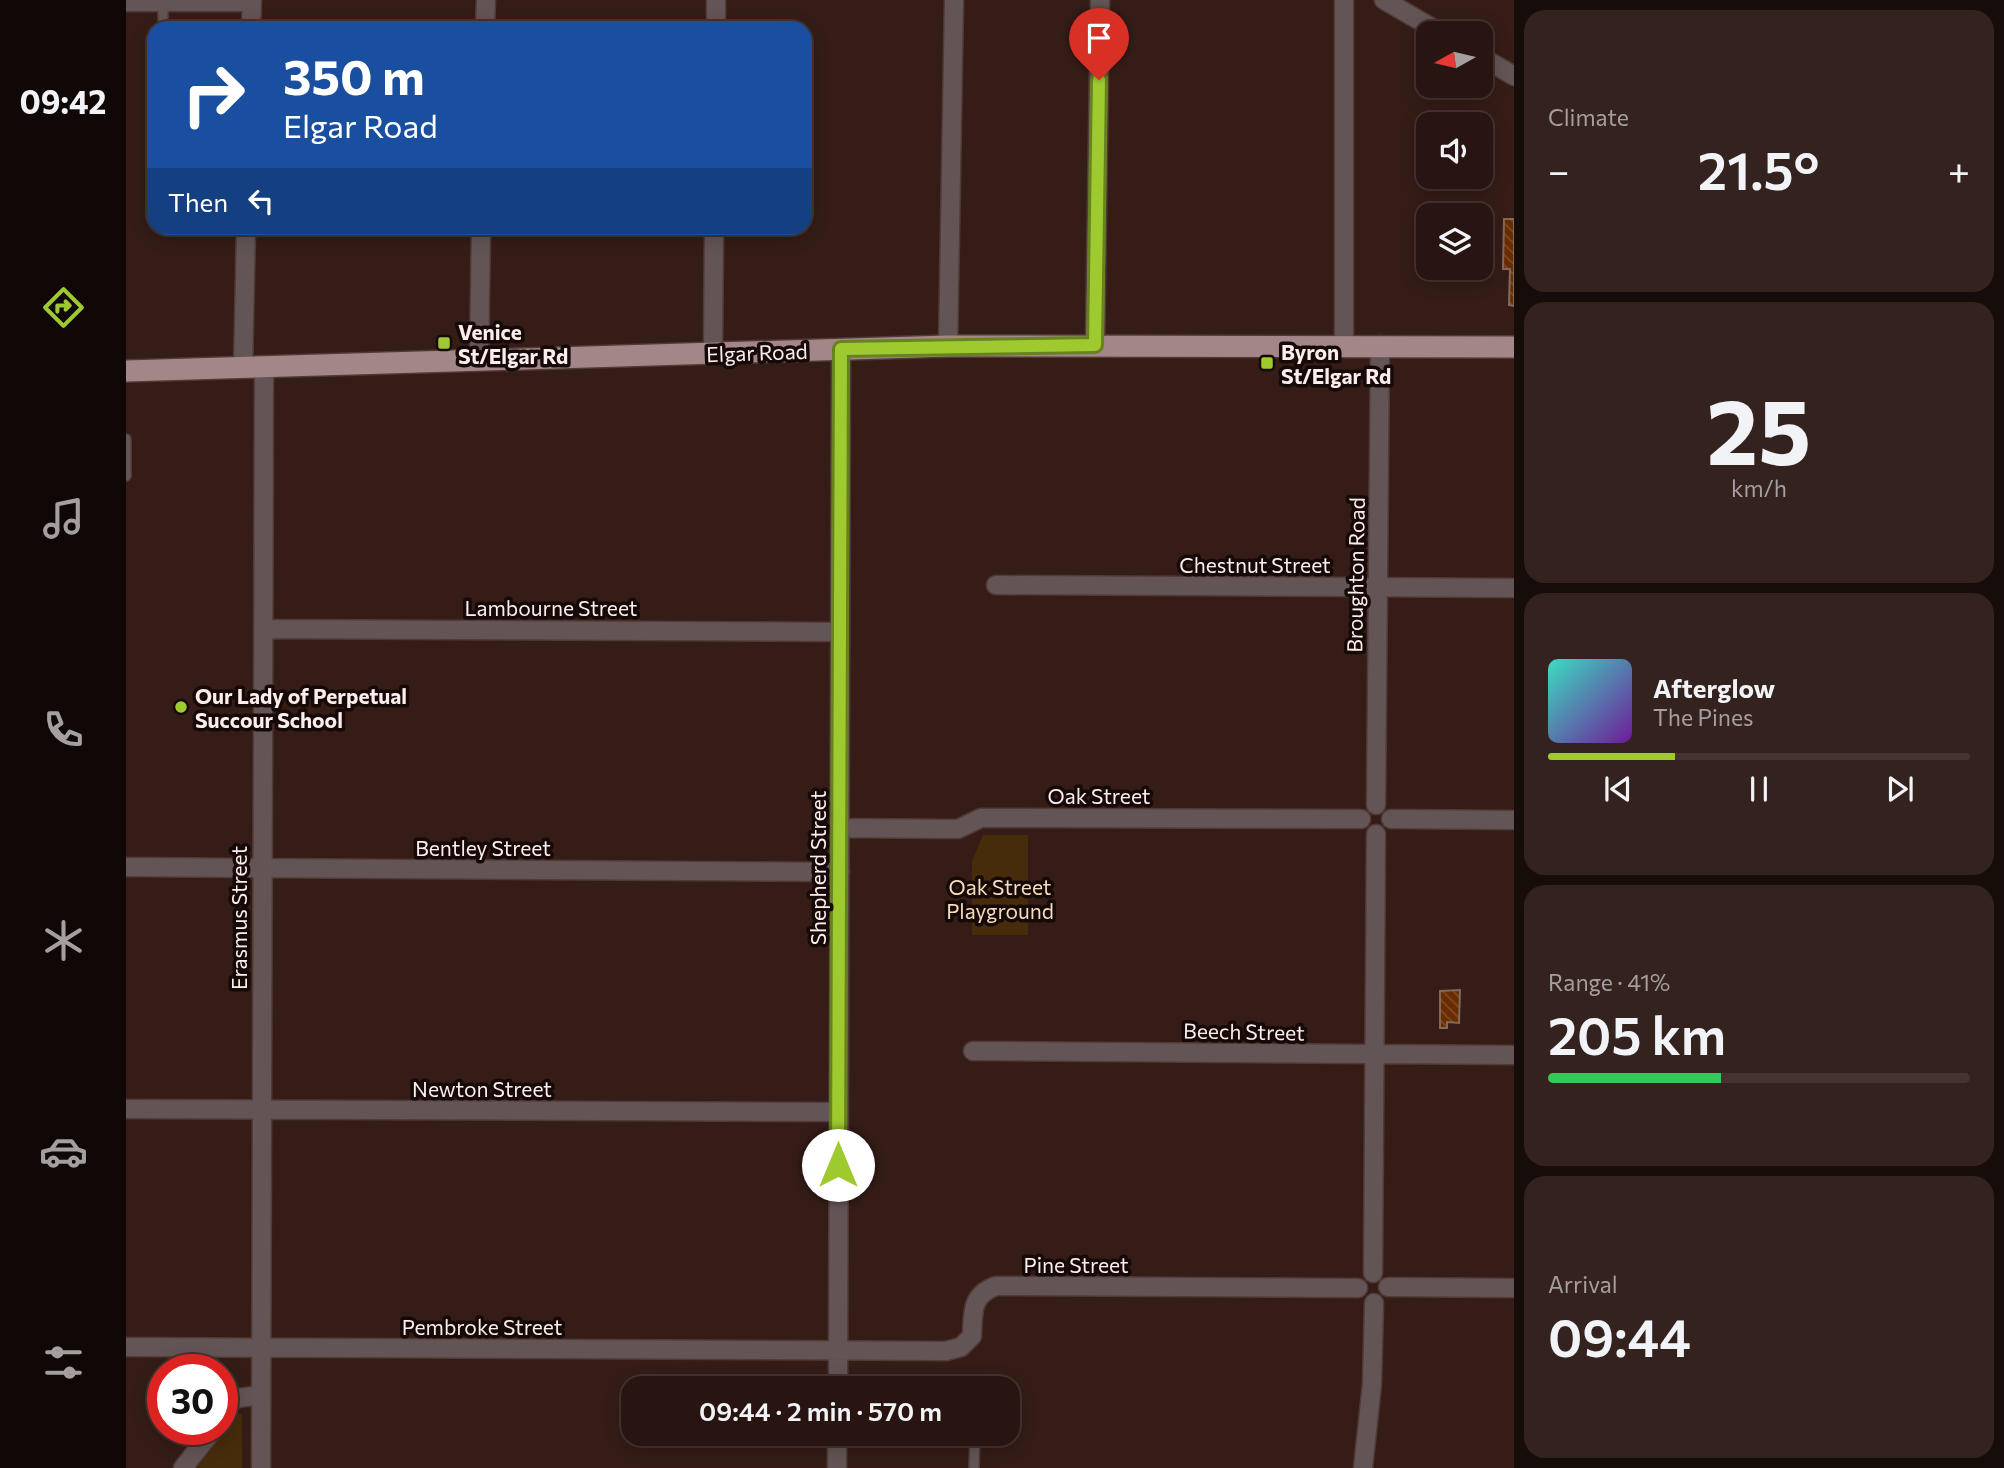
<!DOCTYPE html>
<meta charset="utf-8">
<style>
:root{--surface:#281511;--page:#34221f;--text:#f1f3f6;--muted:#a59f9f;--line:#443431;--accent:#9eca2f}
body{margin:0;font-family:Commissioner,sans-serif;background:var(--page);color:var(--text);height:100vh;display:flex;flex-direction:column;font-size:26px;white-space:nowrap}
*{box-sizing:border-box;margin:0}
p{font-size:23px;color:var(--muted)}
.icon{flex:none;width:38px;height:38px;fill:none;stroke:currentColor;stroke-width:2;stroke-linecap:round;stroke-linejoin:round}
.map{position:relative;flex:1;overflow:hidden}
.drawer{display:flex;flex-direction:column;gap:10px;padding:10px;background:#160c09;width:490px}
.drawer>*{flex:none}
.top-card{position:absolute;left:21px;top:21px;width:665px;height:214px;border-radius:21px;box-shadow:0 4px 18px #0003,0 0 0 2px var(--line);background:#1a4fa0;color:#fff;overflow:hidden}
.needle{width:46px;rotate:262deg}
.buttons{position:absolute;left:1290px;top:21px;display:grid;gap:14px}
.buttons a{display:grid;place-items:center;width:77px;height:77px;border-radius:14px;background:var(--surface);box-shadow:0 4px 18px #0003,0 0 0 2px var(--line);font-size:35px}
.speed{position:absolute;left:21px;top:1354px;display:flex;gap:14px;font-size:35px;font-weight:700;text-align:center}
.speed>*{display:grid;place-content:center;width:91px;height:91px;border-radius:50%;background:var(--surface);box-shadow:0 4px 18px #0003,0 0 0 2px var(--line);line-height:1}
.speed .limit{border:10px solid #d22;background:#fff;color:#111}
.pin{position:absolute;display:grid;place-items:center;width:60px;height:60px;color:#fff;margin:-72px -30px;border-radius:50% 50% 50% 0;rotate:-45deg;box-shadow:0 0 7px #0007}
.pin .icon{rotate:45deg}
.me{position:absolute;width:77px;margin:-38px;rotate:0deg;stroke-linejoin:round;filter:drop-shadow(0 0 5px #0008)}
.turn{display:flex;align-items:center;gap:24px;height:147px;padding:0 21px;font-size:32px}
.turn .icon{width:91px;height:91px;stroke-width:2.5}
.turn b{display:block;font-size:49px;line-height:60px}
.then{display:flex;align-items:center;height:66px;padding:0 21px;background:#0003;gap:14px;font-size:26px}
.big{font-size:52px;font-weight:600;line-height:1.1}
.drawer .tile{flex:1;display:flex;flex-direction:column;justify-content:center;gap:10px;min-width:0;padding:0 24px;border-radius:21px;background:var(--page)}
.drawer .dial{align-items:center;gap:0}
.dial b{font-size:91px;line-height:1}
.song{display:flex;align-items:center;gap:21px}
.cover{width:84px;height:84px;border-radius:10px;background:linear-gradient(135deg,hsl(170 70% 55%),hsl(280 70% 35%))}
.played{height:7px;border-radius:4px;background:linear-gradient(90deg,var(--accent) 30%,var(--line) 30%)}
.keys{display:flex;justify-content:space-around;direction:ltr}
.heat{display:flex;justify-content:space-between;align-items:center;font-size:38px;direction:ltr}
.charge{height:10px;border-radius:5px;background:linear-gradient(90deg,#34c759 41%,var(--line) 0)}
.trip{position:absolute;left:495px;top:1376px;width:399px;height:70px;border-radius:21px;background:var(--surface);box-shadow:0 4px 18px #0003,0 0 0 2px var(--line);font-weight:600;line-height:70px;text-align:center}
main{display:flex;flex:1;min-height:0}
.tabs{display:flex;flex-direction:column;width:126px;justify-content:space-around;align-items:center;background:#100807;color:var(--muted)}
.tabs .icon{width:49px;height:49px}
.tabs .active{color:var(--accent)}
.tabs b{font-size:32px;color:var(--text)}
.map>svg:first-child{display:block}
.park{fill:#462c0b}
.building{fill:url(#building-back-hatch);stroke:#83695a;stroke-width:2}
.lines{fill:none;stroke-linecap:round;stroke-linejoin:round}
.service-casing{stroke:#513935;stroke-width:12}
.minor-casing{stroke:#513935;stroke-width:21}
.primary-casing{stroke:#513935;stroke-width:24}
.service{stroke:#635556;stroke-width:9}
.minor{stroke:#635556;stroke-width:18}
.primary{stroke:#a28688;stroke-width:21}
.route-casing{stroke:#67831f;stroke-width:18}
.route{stroke:#9eca2f;stroke-width:12}
.poi-dot{fill:#9eca2f;stroke:#150a08;stroke-width:2.5}
.labels{text-anchor:middle;dominant-baseline:central;stroke-width:7;stroke-linejoin:round;paint-order:stroke}
.poi-label{font-size:21px;font-weight:bold;fill:#fdeeeb;stroke:#150a08;text-anchor:start}
.street-label{font-size:21px;fill:#fdeeeb;stroke:#150a08}
.park-label{font-size:21px;fill:#f9dcbd;stroke:#150a08}
</style>
<main>
<nav class="tabs">
<b>09:42</b>
<svg class="icon active" aria-label="directions" viewBox="0 0 24 24"><path d="M12 3l9 9-9 9-9-9zM9 14v-3h6M13 9l2 2-2 2"/></svg>
<svg class="icon" aria-label="music" viewBox="0 0 24 24"><path d="M9 18V5l10-2v13"/><circle cx="6" cy="18" r="3"/><circle cx="16" cy="16" r="3"/></svg>
<svg class="icon" aria-label="phone" viewBox="0 0 24 24"><path d="M5 4h4l2 5-3 2q2 4 5 5l2-3 5 2v4C11 20 4 13 5 4z"/></svg>
<svg class="icon" aria-label="climate" viewBox="0 0 24 24"><path d="M12 3v18M4 7l16 10M4 17L20 7"/></svg>
<svg class="icon" aria-label="car" viewBox="0 0 24 24"><path d="M5 17H2v-5l4-1 3-4h7l3 4 3 1v5h-3M9 17h6M6 11h13"/><circle cx="7" cy="17" r="2"/><circle cx="17" cy="17" r="2"/></svg>
<svg class="icon" aria-label="filters" viewBox="0 0 24 24"><path d="M4 7h16M4 17h16"/><circle cx="9" cy="7" r="2"/><circle cx="15" cy="17" r="2"/></svg>
</nav>
<div class="map">
<svg width="1388" height="1468" viewBox="0 0 1388 1468">
<defs>
<pattern id="building-back-hatch" width="6" height="6" patternUnits="userSpaceOnUse" patternTransform="scale(1.75)"><rect width="6" height="6" fill="#682c00"/><path d="M-1 5l2 2M0 0l6 6M5-1l2 2" fill="none" stroke="#7e4b25"/></pattern>
</defs>
<rect width="100%" height="100%" fill="#351c17"/>
<path class="park" d="M857,835H902V935H846V861Z
M111,1413L116,1414V1468H71Z"/>
<path class="building" d="M1378,219H1388V306L1383,305L1384,269H1377Z
M1334,990L1333,1023L1321,1022V1028H1314V991Z"/>
<g class="lines">
<g class="service-casing">
<path id="service" d="M37,28V2
M0,439V476
M848,1468L849,1433"/>
</g>
<g class="minor-casing">
<path id="minor" d="M1258,0L1315,33
M0,2H126
M125,28L126,0
M359,28L360,0
M590,28V0
M1354,56L1388,76
M969,345L974,0
M1218,345V0
M822,346L828,0
M587,353L588,228
M353,361L355,228
M117,368L120,228
M870,585L1388,588
M137,629L714,632
M1250,805L1254,345
M1265,819L1388,820
M714,828L832,829L855,818L1235,819
M0,867L714,872
M847,1051L1388,1055
M0,1109L712,1112
M1247,1273L1250,834
M1262,1287L1388,1288
M0,1347L820,1351L835,1347L846,1336C847,1312 845,1295 870,1286L1232,1288
M712,1388L715,349
M96,1414L105,1399L134,1395
M57,1468L87,1430
M135,1468L138,368
M711,1468V1433
M1237,1468L1246,1384L1248,1303"/>
</g>
<g class="primary-casing">
<path id="primary" d="M0,371L822,346L1388,347"/>
</g>
<use href="#service" class="service"/>
<use href="#minor" class="minor"/>
<use href="#primary" class="primary"/>
</g>
<g class="lines">
<g class="route-casing">
<path id="route" d="M712,1165L715,349L969,345L973,80"/>
</g>
<use href="#route" class="route"/>
</g>
<g class="poi-dot">
<rect x="311" y="336" width="14" height="14" rx="3.5"/>
<rect x="1134" y="356" width="14" height="14" rx="3.5"/>
<circle cx="55" cy="707" r="7"/>
</g>
<g class="labels">
<g class="poi-label">
<text x="332" y="331">Venice<tspan x="332" dy="24">St/Elgar Rd</tspan></text>
<text x="1155" y="351">Byron<tspan x="1155" dy="24">St/Elgar Rd</tspan></text>
<text x="69" y="695">Our Lady of Perpetual<tspan x="69" dy="24">Succour School</tspan></text>
</g>
<g class="street-label">
<text transform="translate(631 352) rotate(-2)">Elgar Road</text>
<text x="1129" y="564">Chestnut Street</text>
<text transform="translate(1229 575) rotate(-89)">Broughton Road</text>
<text x="425" y="607">Lambourne Street</text>
<text x="973" y="795">Oak Street</text>
<text x="357" y="847">Bentley Street</text>
<text transform="translate(691 868) rotate(-90)">Shepherd Street</text>
<text transform="translate(112 918) rotate(-90)">Erasmus Street</text>
<text transform="translate(1118 1031) rotate(1)">Beech Street</text>
<text x="356" y="1088">Newton Street</text>
<text x="950" y="1264">Pine Street</text>
<text x="356" y="1326">Pembroke Street</text>
</g>
<g class="park-label">
<text x="874" y="886">Oak Street<tspan x="874" dy="24">Playground</tspan></text>
</g>
</g>
</svg>
<div class="buttons">
<a><svg class="needle" viewBox="-14 -14 28 28"><path d="M0-13l5 13h-10z" fill="#e53935"/><path d="M0 13l5-13h-10z" fill="#a59f9f"/></svg></a>
<a><svg class="icon" aria-label="sound" viewBox="0 0 24 24"><path d="M4 9h4l5-4v14l-5-4H4zM17 9q2 3 0 6"/></svg></a>
<a><svg class="icon" aria-label="layers" viewBox="0 0 24 24"><path d="M12 4l9 5-9 5-9-5zM3 14l9 5 9-5"/></svg></a>
</div>
<div class="speed"><div class="limit">30</div></div>
<div class="pin" style="left:973px;top:80px;background:#d93025"><svg class="icon" aria-label="arrive" viewBox="0 0 24 24"><path d="M6 21V4h12l-3 4 3 4H6"/></svg></div>
<svg class="me" style="left:712px;top:1165px" viewBox="-20 -20 40 40"><circle r="19" fill="#fff"/><path d="M0-13L10 11 0 6-10 11z" fill="#9eca2f"/></svg>
<div class="trip">09:44 · 2 min · 570 m</div>
<div class="top-card">
<div class="turn"><svg class="icon" aria-label="right" viewBox="0 0 24 24"><path d="M7 20v-9h11M14 6l5 5-5 5"/></svg><div><b>350 m</b>Elgar Road</div></div>
<div class="then">Then<svg class="icon" aria-label="left" viewBox="0 0 24 24"><path d="M17 20v-9H6M10 6l-5 5 5 5"/></svg></div>
</div>
</div>
<section class="drawer">
<div class="tile"><p>Climate</p>
<div class="heat"><a>−</a><b class="big">21.5°</b><a>+</a></div>
</div>
<div class="tile dial"><b>25</b><p>km/h</p></div>
<div class="tile">
<div class="song"><i class="cover"></i><div><b>Afterglow</b><p>The Pines</p></div></div>
<div class="played"></div>
<div class="keys"><svg class="icon" aria-label="previous" viewBox="0 0 24 24"><path d="M18 5L8 12l10 7zM5 5v14"/></svg><svg class="icon" aria-label="pause" viewBox="0 0 24 24"><path d="M8 5v14M16 5v14"/></svg><svg class="icon" aria-label="next" viewBox="0 0 24 24"><path d="M6 5l10 7-10 7zM19 5v14"/></svg></div>
</div>
<div class="tile"><p>Range · 41%</p><b class="big">205 km</b><div class="charge"></div></div>
<div class="tile"><p>Arrival</p><b class="big">09:44</b></div>
</section>
</main>
